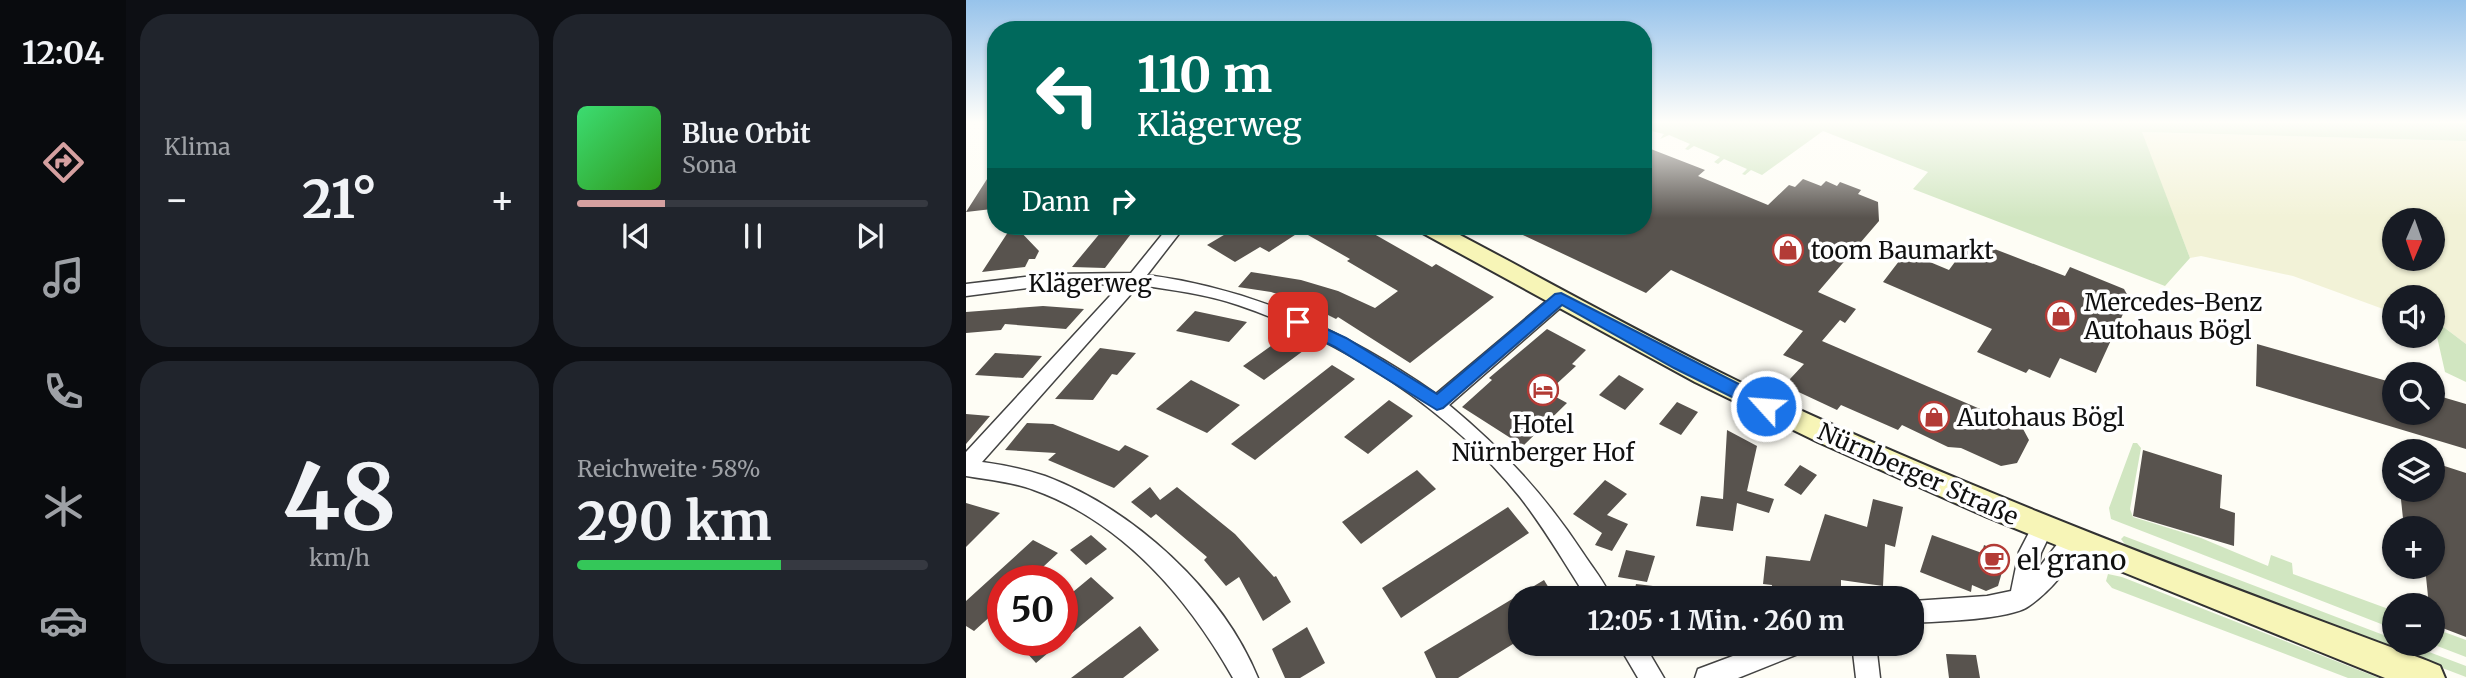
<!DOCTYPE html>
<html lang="de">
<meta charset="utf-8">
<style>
:root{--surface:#171b24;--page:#20242c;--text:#f1f3f6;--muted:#9ea1a6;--line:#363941;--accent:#d5a0a0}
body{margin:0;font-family:Merriweather,serif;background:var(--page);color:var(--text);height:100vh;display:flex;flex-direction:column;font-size:26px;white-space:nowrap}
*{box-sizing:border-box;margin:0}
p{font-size:23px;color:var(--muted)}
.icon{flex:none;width:38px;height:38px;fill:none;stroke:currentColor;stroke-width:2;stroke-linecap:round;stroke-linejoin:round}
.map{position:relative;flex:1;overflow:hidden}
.sheet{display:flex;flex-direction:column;gap:14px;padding:14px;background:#0d0f14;width:840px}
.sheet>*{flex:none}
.banner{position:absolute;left:21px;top:21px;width:665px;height:214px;border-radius:28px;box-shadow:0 2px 5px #0004;background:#00695c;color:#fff;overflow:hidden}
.needle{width:46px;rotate:182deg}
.fabs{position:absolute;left:1416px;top:208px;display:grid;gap:14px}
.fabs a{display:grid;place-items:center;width:63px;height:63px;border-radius:50%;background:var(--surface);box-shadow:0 2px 5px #0004;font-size:35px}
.speed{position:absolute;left:21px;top:565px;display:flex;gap:14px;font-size:35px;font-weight:700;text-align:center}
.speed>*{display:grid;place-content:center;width:91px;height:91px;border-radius:50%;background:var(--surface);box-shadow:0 2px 5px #0004;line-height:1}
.speed .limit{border:10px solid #d22;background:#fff;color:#111}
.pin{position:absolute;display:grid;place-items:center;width:60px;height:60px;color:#fff;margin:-30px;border-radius:14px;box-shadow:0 4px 10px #0006}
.me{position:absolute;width:77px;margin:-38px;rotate:296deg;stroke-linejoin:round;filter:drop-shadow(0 0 5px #0008)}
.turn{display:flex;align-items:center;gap:24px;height:147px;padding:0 35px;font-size:32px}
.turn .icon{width:91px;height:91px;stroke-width:2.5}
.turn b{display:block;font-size:49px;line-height:60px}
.then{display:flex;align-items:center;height:66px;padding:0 35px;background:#0003;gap:14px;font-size:26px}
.big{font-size:52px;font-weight:700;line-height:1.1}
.sheet .card{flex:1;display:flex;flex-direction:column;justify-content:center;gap:10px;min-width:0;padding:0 24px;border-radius:28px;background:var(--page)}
.sheet .dial{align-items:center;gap:0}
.dial b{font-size:91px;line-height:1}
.song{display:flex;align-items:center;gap:21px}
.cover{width:84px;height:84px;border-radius:10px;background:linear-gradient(135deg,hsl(140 70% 55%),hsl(110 70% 35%))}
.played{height:7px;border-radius:4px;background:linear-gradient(90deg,var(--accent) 25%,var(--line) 25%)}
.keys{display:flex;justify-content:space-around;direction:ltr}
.heat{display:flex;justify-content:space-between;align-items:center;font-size:38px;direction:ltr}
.charge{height:10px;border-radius:5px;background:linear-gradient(90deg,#34c759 58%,var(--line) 0)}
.sheet .tiles{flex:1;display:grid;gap:14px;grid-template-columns:repeat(2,1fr)}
.trip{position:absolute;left:542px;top:586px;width:416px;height:70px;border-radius:28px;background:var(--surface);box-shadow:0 2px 5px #0004;font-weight:700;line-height:70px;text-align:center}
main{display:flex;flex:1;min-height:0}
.tab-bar{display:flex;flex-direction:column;width:126px;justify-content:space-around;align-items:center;background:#090b0e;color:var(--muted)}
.tab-bar .icon{width:49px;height:49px}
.tab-bar .selected{color:var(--accent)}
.tab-bar b{font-size:32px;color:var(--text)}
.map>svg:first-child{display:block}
.farmland{fill:#f2f2d7;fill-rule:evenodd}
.green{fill:#d1e6c1}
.building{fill:#58534e}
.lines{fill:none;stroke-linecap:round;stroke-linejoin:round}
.minor-casing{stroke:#434343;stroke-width:3}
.secondary-casing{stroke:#323232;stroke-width:4}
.minor{fill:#fff;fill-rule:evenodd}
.secondary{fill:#f7f5b7;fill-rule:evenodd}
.route{fill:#1a73e8;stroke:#114b97;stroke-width:2}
.labels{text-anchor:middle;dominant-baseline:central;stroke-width:7;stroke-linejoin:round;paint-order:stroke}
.poi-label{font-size:24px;fill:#101010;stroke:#fff;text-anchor:start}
.street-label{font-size:24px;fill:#101010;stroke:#fff}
.near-poi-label{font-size:28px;fill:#101010;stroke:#fff;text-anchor:start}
</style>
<main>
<nav class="tab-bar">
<b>12:04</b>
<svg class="icon selected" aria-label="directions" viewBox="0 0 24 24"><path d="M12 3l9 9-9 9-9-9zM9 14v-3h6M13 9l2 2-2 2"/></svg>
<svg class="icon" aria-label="music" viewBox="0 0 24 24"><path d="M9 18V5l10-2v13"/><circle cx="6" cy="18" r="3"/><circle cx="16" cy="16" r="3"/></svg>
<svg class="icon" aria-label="phone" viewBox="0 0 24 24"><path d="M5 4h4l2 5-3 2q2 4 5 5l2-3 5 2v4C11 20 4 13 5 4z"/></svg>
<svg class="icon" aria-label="climate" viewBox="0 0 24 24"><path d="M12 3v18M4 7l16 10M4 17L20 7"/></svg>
<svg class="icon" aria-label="car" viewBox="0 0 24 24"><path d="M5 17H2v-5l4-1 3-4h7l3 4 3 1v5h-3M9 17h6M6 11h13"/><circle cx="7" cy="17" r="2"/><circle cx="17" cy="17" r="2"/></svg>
</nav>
<section class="sheet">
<div class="tiles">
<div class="card"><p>Klima</p>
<div class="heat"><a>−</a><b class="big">21°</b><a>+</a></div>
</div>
<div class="card">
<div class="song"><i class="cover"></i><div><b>Blue Orbit</b><p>Sona</p></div></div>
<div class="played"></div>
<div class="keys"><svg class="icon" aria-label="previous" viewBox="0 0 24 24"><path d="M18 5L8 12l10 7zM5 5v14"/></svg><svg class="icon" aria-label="pause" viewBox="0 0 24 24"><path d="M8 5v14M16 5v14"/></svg><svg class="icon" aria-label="next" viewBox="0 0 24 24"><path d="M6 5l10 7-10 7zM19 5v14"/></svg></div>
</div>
<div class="card dial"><b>48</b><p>km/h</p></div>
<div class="card"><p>Reichweite · 58%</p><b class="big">290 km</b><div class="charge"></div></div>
</div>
</section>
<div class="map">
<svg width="1500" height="678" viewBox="0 0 1500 678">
<rect width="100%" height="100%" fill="#fefdf5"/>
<path class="farmland" d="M1175,132L1500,141V344L1467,319L1466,298H1428V313L1327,276L1235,256L1224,258ZM1428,220H1466V259H1428Z"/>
<path class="green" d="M677,123H1500V141L1176,132L1224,258L1199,286L947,189L962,172L857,131L796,175L785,170L779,175L776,174L781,169L758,159L752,164L748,162L754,157L728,146L722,150L719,149L724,144L703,135L694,139L698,134L677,129Z
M1467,319L1500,344V382L1479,372Z
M1167,443H1171L1175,448L1164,509L1167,517L1235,538L1302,566L1305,555L1326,563L1327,574L1428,611V629L1145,519L1143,508Z
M1158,536L1428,639V644H1442L1500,666V677L1172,552L1161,547L1155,539Z
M1142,574L1156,577L1413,678H1382L1146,588L1140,581Z
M1467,628L1500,640V657L1466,644Z"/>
<path class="building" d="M677,146L739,170L732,176L802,205L823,185L829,187L837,179L855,186L860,181L871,186L874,182L895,190L892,194L912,202L913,221L852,292L890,309L879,323L874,320L856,341L1056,427L1063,440L1051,463L1035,466L995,448L982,447L936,425L932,430L875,405L871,410L824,388V379L838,364L817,355L837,331L705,270L680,293L538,226H677Z
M30,165V204L26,209L0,212Z
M46,226H49L73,251L69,259H63L59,267L16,272Z
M140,226H171L139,268L106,267Z
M273,226H394L466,267L470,264L528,297L444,363L372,317L370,319L338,303L305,292L272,287L285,272L335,280L372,291L409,308L432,291L381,261L384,259L335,231L303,252L294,247L269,262L241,245Z
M1005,240L1099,276L1104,267L1158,289L1163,298L1162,303L1130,373L1094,358L1084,378L1063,369L1060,373L1011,352L1026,329L917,282L940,252L983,270Z
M77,306L118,309L100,329L39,324L35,330L0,333V312Z
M229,311L281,322L263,342L210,331Z
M581,329L620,350L606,364L610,366L585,389L593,393L590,397L601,403L557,446L496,407L526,380L523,378Z
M316,338L337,351L298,380L277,366Z
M1291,344L1428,383V413H1466V394L1500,404V449L1290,386Z
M134,348L170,353L151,375L146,374L127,400L89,399Z
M29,353L76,356L57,378L9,375Z
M366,365L389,379L289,460L265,444Z
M653,375L678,389L659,410L633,395Z
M225,380L274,405L241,433L190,409Z
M423,400L447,416L402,454L378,437Z
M711,402L732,412L715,435L693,424Z
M0,414L24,416L0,444Z
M61,423L87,424L153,451L159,445L183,456L148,488L82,460L90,453L39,450Z
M761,430L791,446L781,491L808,499L803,513L771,503L767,531L730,526L735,496L757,499Z
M1177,450L1256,475L1254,508L1269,513L1268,546L1167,516Z
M1466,462L1500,473V637L1466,624V606H1463L1459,567H1466V528H1438L1434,490H1466Z
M834,465L851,475L835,495L818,485Z
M451,470L470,489L395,544L376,522Z
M639,480L661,494L641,515L662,524L646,551L629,545L636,533L607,514Z
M184,487L194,500L211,487L269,534L308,577L310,576L325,602L297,621L273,577L260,586L238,560L241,557L190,514L185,518L165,502Z
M907,499L937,507L929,547L919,544L917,586L875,580V598L826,594V598H805L806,585L797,584L800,556L844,561L859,514L901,527Z
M0,503L34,513L0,547Z
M542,507L563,533L435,618L416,588Z
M125,535L141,549L120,565L104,550Z
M966,535L1016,553L1018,545L1041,555L1032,586L1020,591L1006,585L1005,592L954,572Z
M67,540L92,553L62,581H37V605L8,631L0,626V601Z
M660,550L689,556L681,582L652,577Z
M125,577L148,598L70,663L49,640H96V601Z
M578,580L589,598H555V639L492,678H470L458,652Z
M670,584L687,586L685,598H667Z
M174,626L193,650L157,678H105Z
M341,627L359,663L334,678H319L306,649Z
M980,654L1010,655L1014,678H983Z"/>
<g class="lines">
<g class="minor-casing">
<path id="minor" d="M203,226H219L181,275C288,289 381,332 470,394L589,294H601L603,298L601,302L483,405C537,450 578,494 617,553C626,567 639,582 645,598H621C599,564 579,529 554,497C483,409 378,341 272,305C240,294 206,290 173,285L16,462C37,465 58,469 79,476C167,509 256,590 292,678H267C222,598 157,522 68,490C47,482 23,480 0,476V452L155,284L85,285L0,296V284L85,274L165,273Z
M1076,519L1083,521L1087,528L1075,553L1072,569L1099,534L1107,531L1115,534L1118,541C1106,565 1085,591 1063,606C1044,620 973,621 947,623V601L1021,596L1045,591L1053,552L1069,521Z
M652,644H678L698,678H672Z
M799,644H841L837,652L772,678H729L732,669Z
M886,644H910L914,678H890Z"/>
</g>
<g class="secondary-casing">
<path id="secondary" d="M450,226H477C580,280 680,337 784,387C1005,491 1234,576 1462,661L1474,666L1479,678H1419L1021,517L852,442L729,382L453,231Z"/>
</g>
<use href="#minor" class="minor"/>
<use href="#secondary" class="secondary"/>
</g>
<linearGradient id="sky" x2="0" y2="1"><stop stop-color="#97c3eb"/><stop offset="0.56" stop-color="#fffefa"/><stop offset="1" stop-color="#fffefa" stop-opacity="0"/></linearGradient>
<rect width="1500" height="218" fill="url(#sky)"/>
<path class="route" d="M595,293L806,401L809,406L806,411H794L708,368L596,305L477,408L471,410L369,347L326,326L324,322L332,316L380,338L471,394L589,294Z"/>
<defs>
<g id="shop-ring" transform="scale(1.575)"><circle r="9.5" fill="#fff" stroke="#b33b36" stroke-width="1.5"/><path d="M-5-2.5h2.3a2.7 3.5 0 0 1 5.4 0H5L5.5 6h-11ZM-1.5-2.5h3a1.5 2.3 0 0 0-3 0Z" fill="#b33b36"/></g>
<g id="hotel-ring" transform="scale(1.575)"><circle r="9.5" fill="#fff" stroke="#b33b36" stroke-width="1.5"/><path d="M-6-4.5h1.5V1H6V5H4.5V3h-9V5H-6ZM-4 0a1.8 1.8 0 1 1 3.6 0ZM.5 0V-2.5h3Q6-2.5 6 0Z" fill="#b33b36"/></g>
<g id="cafe-ring" transform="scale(1.575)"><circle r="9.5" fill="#fff" stroke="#b33b36" stroke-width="1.5"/><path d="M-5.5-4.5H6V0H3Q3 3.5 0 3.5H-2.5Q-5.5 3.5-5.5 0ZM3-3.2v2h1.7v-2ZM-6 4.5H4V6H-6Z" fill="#b33b36"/></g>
</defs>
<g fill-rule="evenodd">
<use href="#shop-ring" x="822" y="250"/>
<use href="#shop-ring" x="1095" y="316"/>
<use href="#hotel-ring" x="577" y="390"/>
<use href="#shop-ring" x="968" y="417"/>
<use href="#cafe-ring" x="1028" y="560"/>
</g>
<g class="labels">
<g class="poi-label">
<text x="845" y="250">toom Baumarkt</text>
<text x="1118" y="302">Mercedes-Benz<tspan x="1118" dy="28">Autohaus Bögl</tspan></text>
<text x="991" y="417">Autohaus Bögl</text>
<text x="577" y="424" text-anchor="middle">Hotel<tspan x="577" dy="28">Nürnberger Hof</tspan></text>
</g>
<g class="street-label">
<text x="124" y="283">Klägerweg</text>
<text transform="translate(952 474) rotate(24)">Nürnberger Straße</text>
</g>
<g class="near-poi-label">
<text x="1051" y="560">el grano</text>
</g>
</g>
</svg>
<div class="fabs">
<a><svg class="needle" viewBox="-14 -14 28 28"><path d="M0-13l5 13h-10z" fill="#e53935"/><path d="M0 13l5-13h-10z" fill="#9ea1a6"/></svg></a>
<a><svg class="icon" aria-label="sound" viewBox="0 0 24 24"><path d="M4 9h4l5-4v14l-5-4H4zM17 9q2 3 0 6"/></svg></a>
<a><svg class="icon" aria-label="search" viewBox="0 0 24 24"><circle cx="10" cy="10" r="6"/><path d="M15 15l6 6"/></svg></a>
<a><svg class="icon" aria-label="layers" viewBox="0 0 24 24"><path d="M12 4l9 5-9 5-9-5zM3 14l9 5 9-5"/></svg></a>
<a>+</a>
<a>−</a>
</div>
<div class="speed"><div class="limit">50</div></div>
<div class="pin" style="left:332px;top:322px;background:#d93025"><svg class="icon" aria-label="arrive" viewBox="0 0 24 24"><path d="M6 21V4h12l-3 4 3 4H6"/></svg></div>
<svg class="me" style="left:800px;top:406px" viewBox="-20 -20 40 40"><circle r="17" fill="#1a73e8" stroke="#fff" stroke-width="3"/><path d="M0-11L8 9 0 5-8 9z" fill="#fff"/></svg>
<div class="trip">12:05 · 1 Min. · 260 m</div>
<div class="banner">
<div class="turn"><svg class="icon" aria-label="left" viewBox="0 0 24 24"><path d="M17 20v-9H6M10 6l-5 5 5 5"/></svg><div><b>110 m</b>Klägerweg</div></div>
<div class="then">Dann<svg class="icon" aria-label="right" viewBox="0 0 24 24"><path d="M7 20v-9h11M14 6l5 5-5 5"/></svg></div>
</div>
</div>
</main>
